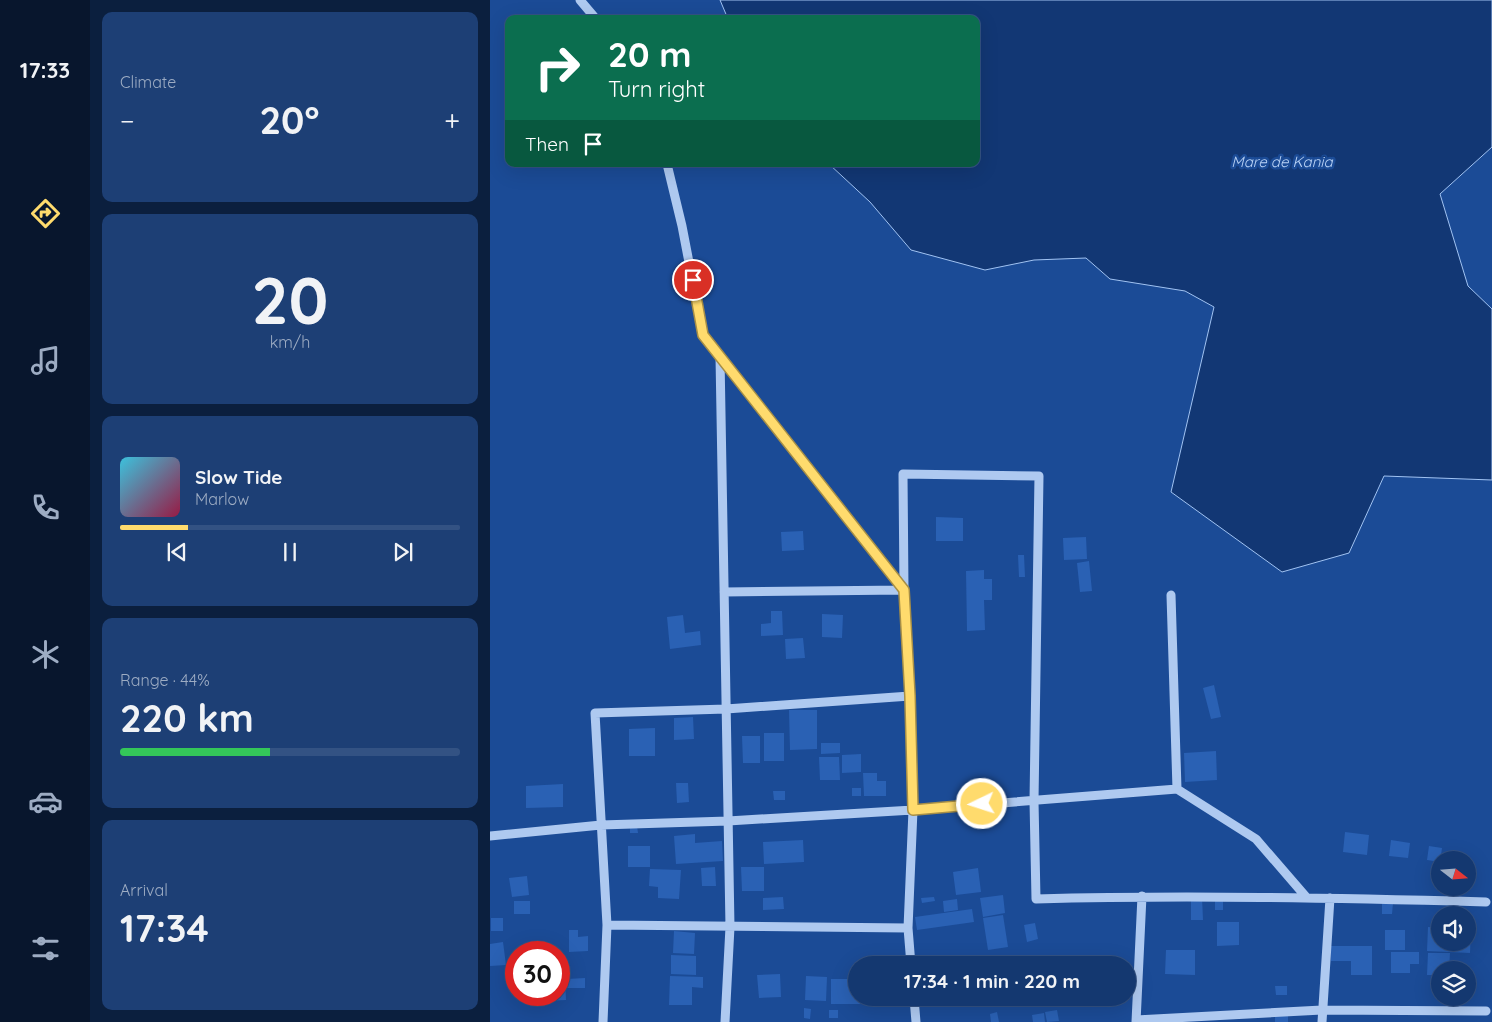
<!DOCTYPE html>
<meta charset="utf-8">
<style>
:root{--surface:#143870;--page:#1d3f75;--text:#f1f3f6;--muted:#9dacc3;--line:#335283;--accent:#ffdb6d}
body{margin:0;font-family:Quicksand,sans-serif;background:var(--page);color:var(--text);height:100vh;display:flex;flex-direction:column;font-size:19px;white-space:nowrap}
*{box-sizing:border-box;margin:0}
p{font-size:16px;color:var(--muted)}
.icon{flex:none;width:28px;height:28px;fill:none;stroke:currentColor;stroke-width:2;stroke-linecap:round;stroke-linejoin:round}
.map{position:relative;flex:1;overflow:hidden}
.side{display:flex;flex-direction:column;gap:12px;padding:12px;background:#0b1f3e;width:400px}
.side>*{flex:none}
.guide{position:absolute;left:15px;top:15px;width:475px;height:152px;border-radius:10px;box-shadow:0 5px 20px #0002,0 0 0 1px var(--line);background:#0b6e4f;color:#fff;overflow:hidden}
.needle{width:32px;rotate:107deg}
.buttons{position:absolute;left:941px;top:851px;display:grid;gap:10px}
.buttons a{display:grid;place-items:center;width:45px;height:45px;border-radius:50%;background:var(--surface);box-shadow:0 5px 20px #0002,0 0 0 1px var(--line);font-size:25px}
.speed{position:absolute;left:15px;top:941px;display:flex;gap:10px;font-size:25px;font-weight:700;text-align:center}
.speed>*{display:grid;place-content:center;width:65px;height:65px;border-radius:50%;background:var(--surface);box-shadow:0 5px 20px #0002,0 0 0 1px var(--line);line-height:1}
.speed .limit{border:8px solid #d22;background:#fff;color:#111}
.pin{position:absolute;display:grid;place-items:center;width:42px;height:42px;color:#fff;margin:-21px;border:2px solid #fff;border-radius:50%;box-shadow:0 1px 5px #0007}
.me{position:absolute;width:55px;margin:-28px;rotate:266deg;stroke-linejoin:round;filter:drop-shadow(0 0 4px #0008)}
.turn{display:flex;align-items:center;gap:18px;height:105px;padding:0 20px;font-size:22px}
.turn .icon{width:65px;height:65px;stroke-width:2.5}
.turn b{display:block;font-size:35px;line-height:42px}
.then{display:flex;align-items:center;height:48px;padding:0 20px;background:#0003;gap:10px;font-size:19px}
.big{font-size:38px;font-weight:700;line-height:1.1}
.side .widget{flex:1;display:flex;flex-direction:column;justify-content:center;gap:8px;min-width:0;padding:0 18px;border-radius:10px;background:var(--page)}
.side .dial{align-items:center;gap:0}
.dial b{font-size:65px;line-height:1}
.song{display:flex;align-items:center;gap:15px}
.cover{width:60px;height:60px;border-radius:8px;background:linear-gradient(135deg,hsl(190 70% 55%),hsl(340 70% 35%))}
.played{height:5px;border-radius:2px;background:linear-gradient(90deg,var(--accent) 20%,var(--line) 20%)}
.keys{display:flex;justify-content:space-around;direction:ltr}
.heat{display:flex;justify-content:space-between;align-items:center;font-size:28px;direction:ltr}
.charge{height:8px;border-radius:4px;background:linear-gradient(90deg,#34c759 44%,var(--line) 0)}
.trip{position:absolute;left:358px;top:956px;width:288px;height:50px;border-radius:25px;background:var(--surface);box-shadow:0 5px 20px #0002,0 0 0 1px var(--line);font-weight:700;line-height:50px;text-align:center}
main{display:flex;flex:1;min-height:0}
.tabs{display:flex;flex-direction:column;width:90px;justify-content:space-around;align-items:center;background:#08162d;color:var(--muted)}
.tabs .icon{width:35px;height:35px}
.tabs .selected{color:var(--accent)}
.tabs b{font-size:22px;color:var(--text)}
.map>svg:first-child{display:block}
.water{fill:#123774;stroke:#a1c3f2}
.building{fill:#2a61b4}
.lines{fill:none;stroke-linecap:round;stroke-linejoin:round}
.minor{stroke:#aec9f0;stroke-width:9}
.route-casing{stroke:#a68e47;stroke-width:12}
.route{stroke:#ffdb6d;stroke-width:9}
.labels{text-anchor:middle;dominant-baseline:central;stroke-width:5;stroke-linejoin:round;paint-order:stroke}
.water-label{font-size:15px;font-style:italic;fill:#bad3f6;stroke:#1b4b96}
</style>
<main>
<nav class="tabs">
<b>17:33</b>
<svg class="icon selected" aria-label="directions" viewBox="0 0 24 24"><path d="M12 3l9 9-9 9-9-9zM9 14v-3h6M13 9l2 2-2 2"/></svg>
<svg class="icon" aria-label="music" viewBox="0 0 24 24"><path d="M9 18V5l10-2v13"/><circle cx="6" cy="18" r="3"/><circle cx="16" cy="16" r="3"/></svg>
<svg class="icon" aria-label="phone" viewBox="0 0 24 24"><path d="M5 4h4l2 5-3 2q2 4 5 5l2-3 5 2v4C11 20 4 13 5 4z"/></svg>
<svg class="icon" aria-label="climate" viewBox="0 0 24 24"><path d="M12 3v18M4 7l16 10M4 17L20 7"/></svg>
<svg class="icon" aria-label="car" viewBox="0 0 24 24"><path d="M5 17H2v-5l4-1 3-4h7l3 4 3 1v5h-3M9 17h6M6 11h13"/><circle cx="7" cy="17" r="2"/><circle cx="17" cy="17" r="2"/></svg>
<svg class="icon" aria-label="filters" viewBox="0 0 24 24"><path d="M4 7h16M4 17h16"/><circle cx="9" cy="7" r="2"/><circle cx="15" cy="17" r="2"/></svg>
</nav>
<section class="side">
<div class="widget"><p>Climate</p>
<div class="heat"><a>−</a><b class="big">20°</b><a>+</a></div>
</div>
<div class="widget dial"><b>20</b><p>km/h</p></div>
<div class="widget">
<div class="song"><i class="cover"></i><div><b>Slow Tide</b><p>Marlow</p></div></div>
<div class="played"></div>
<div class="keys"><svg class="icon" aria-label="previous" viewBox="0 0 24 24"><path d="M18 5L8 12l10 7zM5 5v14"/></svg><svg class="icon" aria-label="pause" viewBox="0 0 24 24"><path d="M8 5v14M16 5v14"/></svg><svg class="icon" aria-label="next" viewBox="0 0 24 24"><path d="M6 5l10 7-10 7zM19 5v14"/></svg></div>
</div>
<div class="widget"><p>Range · 44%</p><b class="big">220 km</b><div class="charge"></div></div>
<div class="widget"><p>Arrival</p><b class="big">17:34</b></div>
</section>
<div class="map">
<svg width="1002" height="1022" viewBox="0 0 1002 1022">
<rect width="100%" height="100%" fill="#1b4b96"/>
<path class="water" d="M230,0H1002V147L950,194L978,286L1002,309V480L894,476L859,553L792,572L681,492L724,307L695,291L620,279L596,258L544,260L495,270L421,250L380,202L339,164H486V19H238Z"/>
<path class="building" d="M446,517L473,518V541H446Z
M313,531L314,550L292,551L291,532Z
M596,537L597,559L574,560L573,538Z
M528,555H534L535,577H529Z
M599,561L602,591L590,592L587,563Z
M494,570V579H502V600H494L495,630L477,631L476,571Z
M281,611H292L293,635L271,636V624L281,623Z
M332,614L353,615L352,638L332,637Z
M193,615L195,633L210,631L211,645L180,649L177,617Z
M313,638L315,658L296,659L295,639Z
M724,685L731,717L721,719L713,688Z
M299,710H327V749L300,750Z
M203,717L204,739L184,740V718Z
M165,728V756H139V729Z
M274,733H294V761H274Z
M252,736H270V763H253Z
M331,743H350V753L331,754Z
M726,751L727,780L695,782L694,753Z
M371,754V772L352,773V755Z
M329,757H349L350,780H330Z
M373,773H387V781H396V796H374Z
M186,783H198L199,802L187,803Z
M73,784V807L36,808V786Z
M362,788H371V796H362Z
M283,791H295V800H284Z
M147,826L148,833H140V827Z
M855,832L879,835L877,855L853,852Z
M205,834V843L232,841L233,861L186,864L184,836Z
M313,840L314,862L274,864L273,842Z
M901,840L920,843L918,858L899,856Z
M138,846H160V867H138Z
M939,846L952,848L950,862L937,860Z
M225,867L226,886H212L211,868Z
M251,867H274V891H252Z
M488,868L491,892L466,895L463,872Z
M160,869L191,870L189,899L168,898V887L159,886Z
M37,876L39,895L22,897L19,878Z
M513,895L515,913L493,917L490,898Z
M293,897L294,909L273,910V898Z
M444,897L445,901L432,903L431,898Z
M712,897L713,920H701V898Z
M725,898H733V910H725Z
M467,899L468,910L454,912L453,901Z
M24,901H40V914H24Z
M892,902L903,903L902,914H892Z
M482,909L484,922L427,930L425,917Z
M513,915L518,947L498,950L493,918Z
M1,918H13V931H1Z
M727,922H749V945L727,946Z
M545,923L548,939L537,942L534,925Z
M938,927L950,928V942H978V929H981L980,953L937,951Z
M79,930H88V937L98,936V951L79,952Z
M895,930H915V950H895Z
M184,931L205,933L204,954L183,953Z
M13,942L16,965L0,966V944Z
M841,946H882V975H861V961H841Z
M676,950H705V975L675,974Z
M901,952H929V964H920V973H901Z
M938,953H960L959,970H950V975H937Z
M181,955L206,956V975L181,974Z
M290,974L291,997L269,998L267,975Z
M180,976L213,977V988L202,987V1005H179Z
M316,976L337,977L336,1001L315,1000Z
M75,977L76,1000L56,1001V995H69V978Z
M95,978V988H77V979Z
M341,979H366V998H370V1004H341Z
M785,986H797V995H786Z
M35,995H43V1001H36Z
M314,1008L321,1009L320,1019L314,1018Z
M339,1010H348V1018H339Z
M567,1010L569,1021L557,1022L555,1012Z
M785,1011H798V1022H785Z
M507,1012L509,1022H501L500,1014Z
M554,1013L555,1022H543L542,1015Z"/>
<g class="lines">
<path class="minor" d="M90,0L106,19
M177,164L192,226L213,335L414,590
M230,357L240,927L235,1022
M234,592L414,590
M681,595L687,789L766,839L817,898
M0,836L111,825L238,821L423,810L687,789
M117,925L418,928
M421,965L418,928L423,810L420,696L414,590L413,474L549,476L544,801L546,899C696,895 846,898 996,902
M424,998L426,1022
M646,1020L832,1010L996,1011
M113,1022L117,925L105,713L236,709L420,696
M646,1022L652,896
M832,1022L840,898"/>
</g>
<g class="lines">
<g class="route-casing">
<path id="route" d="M203,280L213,335L414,590L420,696L423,810L492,804"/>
</g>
<use href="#route" class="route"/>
</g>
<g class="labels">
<g class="water-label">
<text x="792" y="161">Mare de Kania</text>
</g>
</g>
</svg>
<div class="buttons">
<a><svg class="needle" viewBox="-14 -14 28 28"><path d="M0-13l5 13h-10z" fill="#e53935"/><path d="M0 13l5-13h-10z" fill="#9dacc3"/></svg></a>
<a><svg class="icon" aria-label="sound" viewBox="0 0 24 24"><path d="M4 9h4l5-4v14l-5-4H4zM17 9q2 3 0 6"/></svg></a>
<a><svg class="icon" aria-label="layers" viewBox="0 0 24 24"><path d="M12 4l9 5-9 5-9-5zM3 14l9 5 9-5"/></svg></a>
</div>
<div class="speed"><div class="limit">30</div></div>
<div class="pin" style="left:203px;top:280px;background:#d93025"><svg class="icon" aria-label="arrive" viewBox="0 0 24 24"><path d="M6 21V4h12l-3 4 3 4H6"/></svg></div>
<svg class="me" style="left:492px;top:804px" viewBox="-20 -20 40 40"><circle r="17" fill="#ffdb6d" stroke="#fff" stroke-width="3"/><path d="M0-11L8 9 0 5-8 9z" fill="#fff"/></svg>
<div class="trip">17:34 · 1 min · 220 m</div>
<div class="guide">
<div class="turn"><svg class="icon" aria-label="right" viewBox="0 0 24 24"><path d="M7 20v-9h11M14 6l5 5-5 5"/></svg><div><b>20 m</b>Turn right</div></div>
<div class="then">Then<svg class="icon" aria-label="arrive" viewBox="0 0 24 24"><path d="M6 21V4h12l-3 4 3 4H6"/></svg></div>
</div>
</div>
</main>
